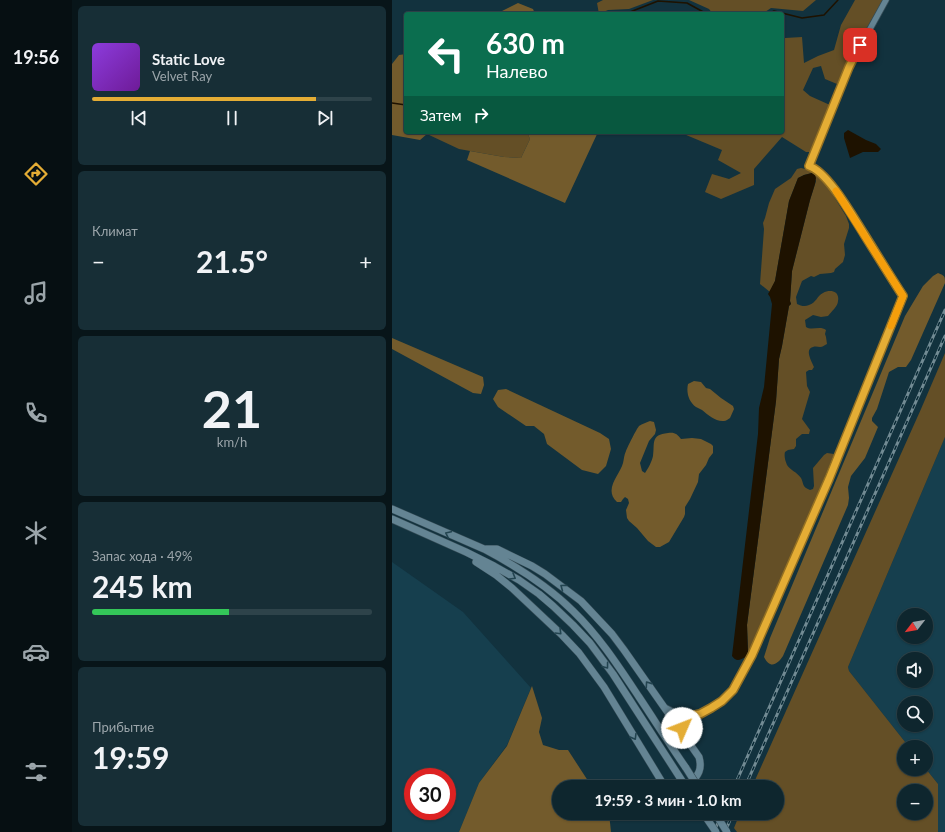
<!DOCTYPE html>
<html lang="ru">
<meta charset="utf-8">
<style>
:root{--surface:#0e262e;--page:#172e36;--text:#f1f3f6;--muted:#9ba5aa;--line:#2e434a;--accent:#e4ad35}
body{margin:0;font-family:Lato,sans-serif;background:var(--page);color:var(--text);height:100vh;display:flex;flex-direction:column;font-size:15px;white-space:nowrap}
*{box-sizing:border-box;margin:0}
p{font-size:13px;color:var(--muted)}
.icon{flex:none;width:22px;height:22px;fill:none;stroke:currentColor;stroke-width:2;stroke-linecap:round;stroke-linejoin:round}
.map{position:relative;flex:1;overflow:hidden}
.sheet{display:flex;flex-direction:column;gap:6px;padding:6px;background:#081519;width:320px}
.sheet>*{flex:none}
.banner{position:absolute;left:12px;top:12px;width:380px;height:122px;border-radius:4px;box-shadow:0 1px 3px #0004,0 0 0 1px var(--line);background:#0b6e4f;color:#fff;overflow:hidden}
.needle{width:26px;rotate:239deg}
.controls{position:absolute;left:505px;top:608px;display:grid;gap:8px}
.controls a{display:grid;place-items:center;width:36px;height:36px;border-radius:50%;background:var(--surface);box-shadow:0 1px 3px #0004,0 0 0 1px var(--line);font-size:20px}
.speed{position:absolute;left:12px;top:768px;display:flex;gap:8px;font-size:20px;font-weight:700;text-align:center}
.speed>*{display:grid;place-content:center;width:52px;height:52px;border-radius:50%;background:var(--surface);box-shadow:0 1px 3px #0004,0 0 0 1px var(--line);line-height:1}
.speed .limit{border:6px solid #d22;background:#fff;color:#111}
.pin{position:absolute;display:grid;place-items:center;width:34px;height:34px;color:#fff;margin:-17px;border-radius:8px;box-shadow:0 2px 6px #0006}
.me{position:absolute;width:44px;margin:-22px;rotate:46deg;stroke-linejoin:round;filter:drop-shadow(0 0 3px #0008)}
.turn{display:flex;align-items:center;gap:14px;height:84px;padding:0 16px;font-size:18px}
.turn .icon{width:52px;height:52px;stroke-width:2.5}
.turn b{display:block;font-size:28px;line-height:34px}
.then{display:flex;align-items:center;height:38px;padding:0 16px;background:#0003;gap:8px;font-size:15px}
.big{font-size:30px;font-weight:700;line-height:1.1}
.sheet .card{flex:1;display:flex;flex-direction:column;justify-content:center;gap:6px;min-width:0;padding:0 14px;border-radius:6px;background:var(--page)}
.sheet .dial{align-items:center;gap:0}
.dial b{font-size:52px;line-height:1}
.song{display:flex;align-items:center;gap:12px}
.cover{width:48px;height:48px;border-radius:6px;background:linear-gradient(135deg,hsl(270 70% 55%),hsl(280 70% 35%))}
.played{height:4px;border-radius:2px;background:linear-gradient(90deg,var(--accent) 80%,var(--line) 80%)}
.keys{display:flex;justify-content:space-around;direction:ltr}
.heat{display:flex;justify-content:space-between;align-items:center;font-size:22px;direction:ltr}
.charge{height:6px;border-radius:3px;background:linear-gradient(90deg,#34c759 49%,var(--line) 0)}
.trip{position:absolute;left:160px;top:780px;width:232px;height:40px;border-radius:20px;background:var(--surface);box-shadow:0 1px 3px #0004,0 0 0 1px var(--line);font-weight:700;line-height:40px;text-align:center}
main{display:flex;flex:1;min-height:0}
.menu{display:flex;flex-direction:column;width:72px;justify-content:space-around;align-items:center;background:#060f12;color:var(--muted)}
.menu .icon{width:28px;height:28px}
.menu .active{color:var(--accent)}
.menu b{font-size:18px;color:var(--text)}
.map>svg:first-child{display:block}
.built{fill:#163f4e;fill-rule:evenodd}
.green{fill:#644f26;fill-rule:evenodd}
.forest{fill:#735b2c}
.water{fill:#1e1200}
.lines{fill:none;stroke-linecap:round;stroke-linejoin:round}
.stream{stroke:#1e1200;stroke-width:1.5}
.street-casing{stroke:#364d57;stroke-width:7}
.secondary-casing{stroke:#364d57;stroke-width:8}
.street{stroke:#648493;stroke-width:5.5}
.secondary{stroke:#648493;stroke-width:7}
.rail-casing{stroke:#728b94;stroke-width:3}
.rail{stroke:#072834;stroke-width:1.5;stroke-dasharray:4.5;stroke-linecap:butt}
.secondary-bridge-casing{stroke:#364d57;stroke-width:8;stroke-linecap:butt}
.secondary-bridge{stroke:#648493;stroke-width:7}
.oneway{stroke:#234450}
.route-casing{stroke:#947022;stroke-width:10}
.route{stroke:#e4ad35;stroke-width:7}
.slow{stroke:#f59e0b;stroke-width:7}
</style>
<main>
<nav class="menu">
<b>19:56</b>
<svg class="icon active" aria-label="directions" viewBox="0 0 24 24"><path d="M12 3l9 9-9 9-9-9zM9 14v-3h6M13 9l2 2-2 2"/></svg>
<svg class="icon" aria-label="music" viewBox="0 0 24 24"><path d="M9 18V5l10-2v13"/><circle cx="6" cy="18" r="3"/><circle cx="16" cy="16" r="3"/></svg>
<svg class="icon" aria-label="phone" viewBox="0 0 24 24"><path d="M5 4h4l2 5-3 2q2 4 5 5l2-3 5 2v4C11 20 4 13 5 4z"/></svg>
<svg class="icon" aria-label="climate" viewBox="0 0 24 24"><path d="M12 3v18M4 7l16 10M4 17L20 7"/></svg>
<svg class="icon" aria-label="car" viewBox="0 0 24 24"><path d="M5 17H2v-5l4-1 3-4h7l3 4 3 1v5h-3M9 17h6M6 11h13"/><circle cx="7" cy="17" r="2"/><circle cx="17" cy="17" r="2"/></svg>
<svg class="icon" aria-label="filters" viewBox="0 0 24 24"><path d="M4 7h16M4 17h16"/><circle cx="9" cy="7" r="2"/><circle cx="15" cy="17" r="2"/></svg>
</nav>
<section class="sheet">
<div class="card">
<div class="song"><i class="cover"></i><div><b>Static Love</b><p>Velvet Ray</p></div></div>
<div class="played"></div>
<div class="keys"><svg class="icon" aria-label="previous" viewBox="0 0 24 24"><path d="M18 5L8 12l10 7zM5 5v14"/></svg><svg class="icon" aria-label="pause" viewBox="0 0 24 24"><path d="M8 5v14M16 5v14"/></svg><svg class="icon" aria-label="next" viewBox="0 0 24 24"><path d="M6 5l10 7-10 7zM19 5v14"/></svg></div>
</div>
<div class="card"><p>Климат</p>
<div class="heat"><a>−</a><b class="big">21.5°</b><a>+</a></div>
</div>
<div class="card dial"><b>21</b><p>km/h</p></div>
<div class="card"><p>Запас хода · 49%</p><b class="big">245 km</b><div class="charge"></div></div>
<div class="card"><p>Прибытие</p><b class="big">19:59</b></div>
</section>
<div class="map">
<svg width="553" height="832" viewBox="0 0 553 832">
<rect width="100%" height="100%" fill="#12323e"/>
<path class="built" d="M553,437V832H546V784L534,769V747H517L457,671L456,667ZM512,615H534V637H512ZM512,659H534V681H512ZM512,703H534V725H512Z
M0,562L71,612L139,688L115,745L87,783L67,832H0ZM21,777H55V811H21Z"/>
<path class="green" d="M211,0H261L237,9L216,10L207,14L205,3Z
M297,0H424L411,11L379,8L370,14H321L317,9Z
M463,0H491L454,64L445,84L433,79L429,66L421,68L411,90L418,96L438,105L418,152H414L390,137L362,169V185L329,199L313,192L320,174L337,179L349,173L326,160L330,150L287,132H390V57H391L393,38L410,37L412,63L426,56L442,50L449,25Z
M36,132H135L138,139L129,158L112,157L67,149L35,134Z
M409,168L422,171L428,177L436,187L454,216L457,224V228L452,244L453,255L451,262L443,269L442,272L439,273L428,274L422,277L419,276L410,281L404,297L405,304C409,306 413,307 417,305C424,303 425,296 431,293C438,289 448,291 446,301C446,306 439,312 436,316L429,317L421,315L413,320L414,327C420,331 428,325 434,330L433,334L434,337L435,344C432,345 431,347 428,347C426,347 424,346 421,347C412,349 420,362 422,367L420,370H417L414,372L415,386L418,392L410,419L418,430L417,434H410L404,439V446L402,449L396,450L393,452C392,456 393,460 395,465C398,470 405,472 409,478C412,484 410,487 418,490L421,489L422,486L421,468L432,455L435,453L442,454L363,649L358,653L356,652L355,625L384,401L387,359L390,346L397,306L399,304L398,301L400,271L418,200L424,181L420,173L412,175L406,178L397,201L383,281L378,292L368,284L372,229L371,223L373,218L377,203L383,189L399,178L405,169Z
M553,353V437L456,667L457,671L517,747H512V769H534L546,784V832H345L342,828L348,813H385V787H360L529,409ZM512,791H534V813H512Z"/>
<path class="forest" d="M126,3L141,9L143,14H104Z
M14,54V132H36L35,134L28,140L0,135V64L7,55Z
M135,132H206L173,203L75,160L78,151L112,157L129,158L138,139Z
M546,273C553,276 553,276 553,283L519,360L514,367H506L497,372L485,409L480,418V421L486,427L473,458L459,476L456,487L457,498L456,505L391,656C385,665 378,669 372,657L378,638L513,316L531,286L541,276Z
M0,338L91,377L92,385L89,394L81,393L0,349Z
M302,381L309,382L314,388L318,389L329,398L341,406L342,409L338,418C336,419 334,421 332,421C324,422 316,415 310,410C308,409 306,408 304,407C297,402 294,393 296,384Z
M114,389L208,433L217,439L219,449L214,466L206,474L190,470L155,444L152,434L142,426H134L106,407L101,399L106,390Z
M258,421L262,422L264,430L263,434L257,441L248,463L250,471L253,473C256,469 260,461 261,456C263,443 258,435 276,433C283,432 285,434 289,439L300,438L309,439L319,444L321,446V453L317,458L314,465L307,474L306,482L298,499L293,507V514L292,517L277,542L268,547H264L256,541L245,528L237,521L235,518L234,510L237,503L236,499L233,497L231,499L229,502H225C211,489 228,475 231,463C232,459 232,455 234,451C236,446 244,430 247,426C250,424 255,422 258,421Z
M140,686L150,718L147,732L151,745L167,750H176L200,787H167V813H217L219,832H67L87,783L115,746Z"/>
<path class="water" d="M456,130L474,140L484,144L489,149L486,152H471L458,158L452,138V133Z
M420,173L423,175L424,178L423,184L418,200L400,271L398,301L399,304L397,306L390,346L387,359L384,401L355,625L356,652L354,657C348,660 344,662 340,656L366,434L367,408L372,387L380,304L378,297L376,294L383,281L397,201L406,178L412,175Z"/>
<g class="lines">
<path class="stream" d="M215,14L238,12L266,1L295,3L315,14
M376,14L382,11L410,18L432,15L446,0
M0,103L14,105"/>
<g class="street-casing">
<path id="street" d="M272,707L286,714L297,716L308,714L319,709L330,701L341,690L360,655L437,479L511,296C499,277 486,257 474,237C462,219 436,173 417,166L457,67L494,0
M290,732L291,724L297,716"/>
</g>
<g class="secondary-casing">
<path id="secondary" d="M0,509L92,549C124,566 155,585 181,611C207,636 227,667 247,697C263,721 278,745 294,768
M0,519L74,552L102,566L127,580L147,594L161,606L181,625L198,643L221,674L294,787
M94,549H105L140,566L153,574L189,601L220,634L232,650L307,757C311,771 305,776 296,787
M84,562L104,575L120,588L170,635L187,653L212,687L273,787"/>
</g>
<use href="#street" class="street"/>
<use href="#secondary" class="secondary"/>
<g class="rail-casing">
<path id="rail" d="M342,787L553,310
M353,787L553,336
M322,832L330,813
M333,832L341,813"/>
</g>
<use href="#rail" class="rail"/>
<g class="secondary-bridge-casing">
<path id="secondary-bridge" d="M294,768L306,787
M311,813L324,832
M323,813L335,832"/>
</g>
<use href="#secondary-bridge" class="secondary-bridge"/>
</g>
<defs><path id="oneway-chevron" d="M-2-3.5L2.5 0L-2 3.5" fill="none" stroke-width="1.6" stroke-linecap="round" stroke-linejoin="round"/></defs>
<g class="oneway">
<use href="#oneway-chevron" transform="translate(56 534) rotate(-155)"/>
<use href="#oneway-chevron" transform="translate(121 577) rotate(30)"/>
<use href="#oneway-chevron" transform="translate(171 587) rotate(-143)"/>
<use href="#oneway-chevron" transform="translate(167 632) rotate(45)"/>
<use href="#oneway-chevron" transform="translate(214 666) rotate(53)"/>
<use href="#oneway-chevron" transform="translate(256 684) rotate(-125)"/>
<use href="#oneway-chevron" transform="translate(242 737) rotate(59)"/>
</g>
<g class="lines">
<g class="route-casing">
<path id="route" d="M290,728L291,724L298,716L308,714L319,708L330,701L341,690L360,655L437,479L511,296C498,276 485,255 472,234C461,217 436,172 417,166L457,67L468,45"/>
</g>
<use href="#route" class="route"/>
<path class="slow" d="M444,191L511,296L499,326"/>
</g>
</svg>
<div class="controls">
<a><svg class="needle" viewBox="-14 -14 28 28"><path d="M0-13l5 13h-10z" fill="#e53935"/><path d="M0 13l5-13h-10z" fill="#9ba5aa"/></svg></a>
<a><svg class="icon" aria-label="sound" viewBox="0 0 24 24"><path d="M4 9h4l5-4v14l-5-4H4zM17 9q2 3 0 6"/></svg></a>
<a><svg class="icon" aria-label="search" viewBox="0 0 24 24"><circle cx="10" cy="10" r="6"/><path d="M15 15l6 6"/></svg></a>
<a>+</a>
<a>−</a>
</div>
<div class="speed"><div class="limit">30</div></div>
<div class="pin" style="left:468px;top:45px;background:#d93025"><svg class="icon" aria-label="arrive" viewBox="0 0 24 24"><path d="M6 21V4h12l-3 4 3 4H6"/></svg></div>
<svg class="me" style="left:290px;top:728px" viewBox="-20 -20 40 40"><circle r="19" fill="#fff"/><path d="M0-13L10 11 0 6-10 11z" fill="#e4ad35"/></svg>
<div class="trip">19:59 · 3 мин · 1.0 km</div>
<div class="banner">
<div class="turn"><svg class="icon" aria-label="left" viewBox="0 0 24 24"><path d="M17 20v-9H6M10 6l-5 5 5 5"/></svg><div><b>630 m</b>Налево</div></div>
<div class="then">Затем<svg class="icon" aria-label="right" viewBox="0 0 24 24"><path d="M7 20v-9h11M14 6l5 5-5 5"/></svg></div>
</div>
</div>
</main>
